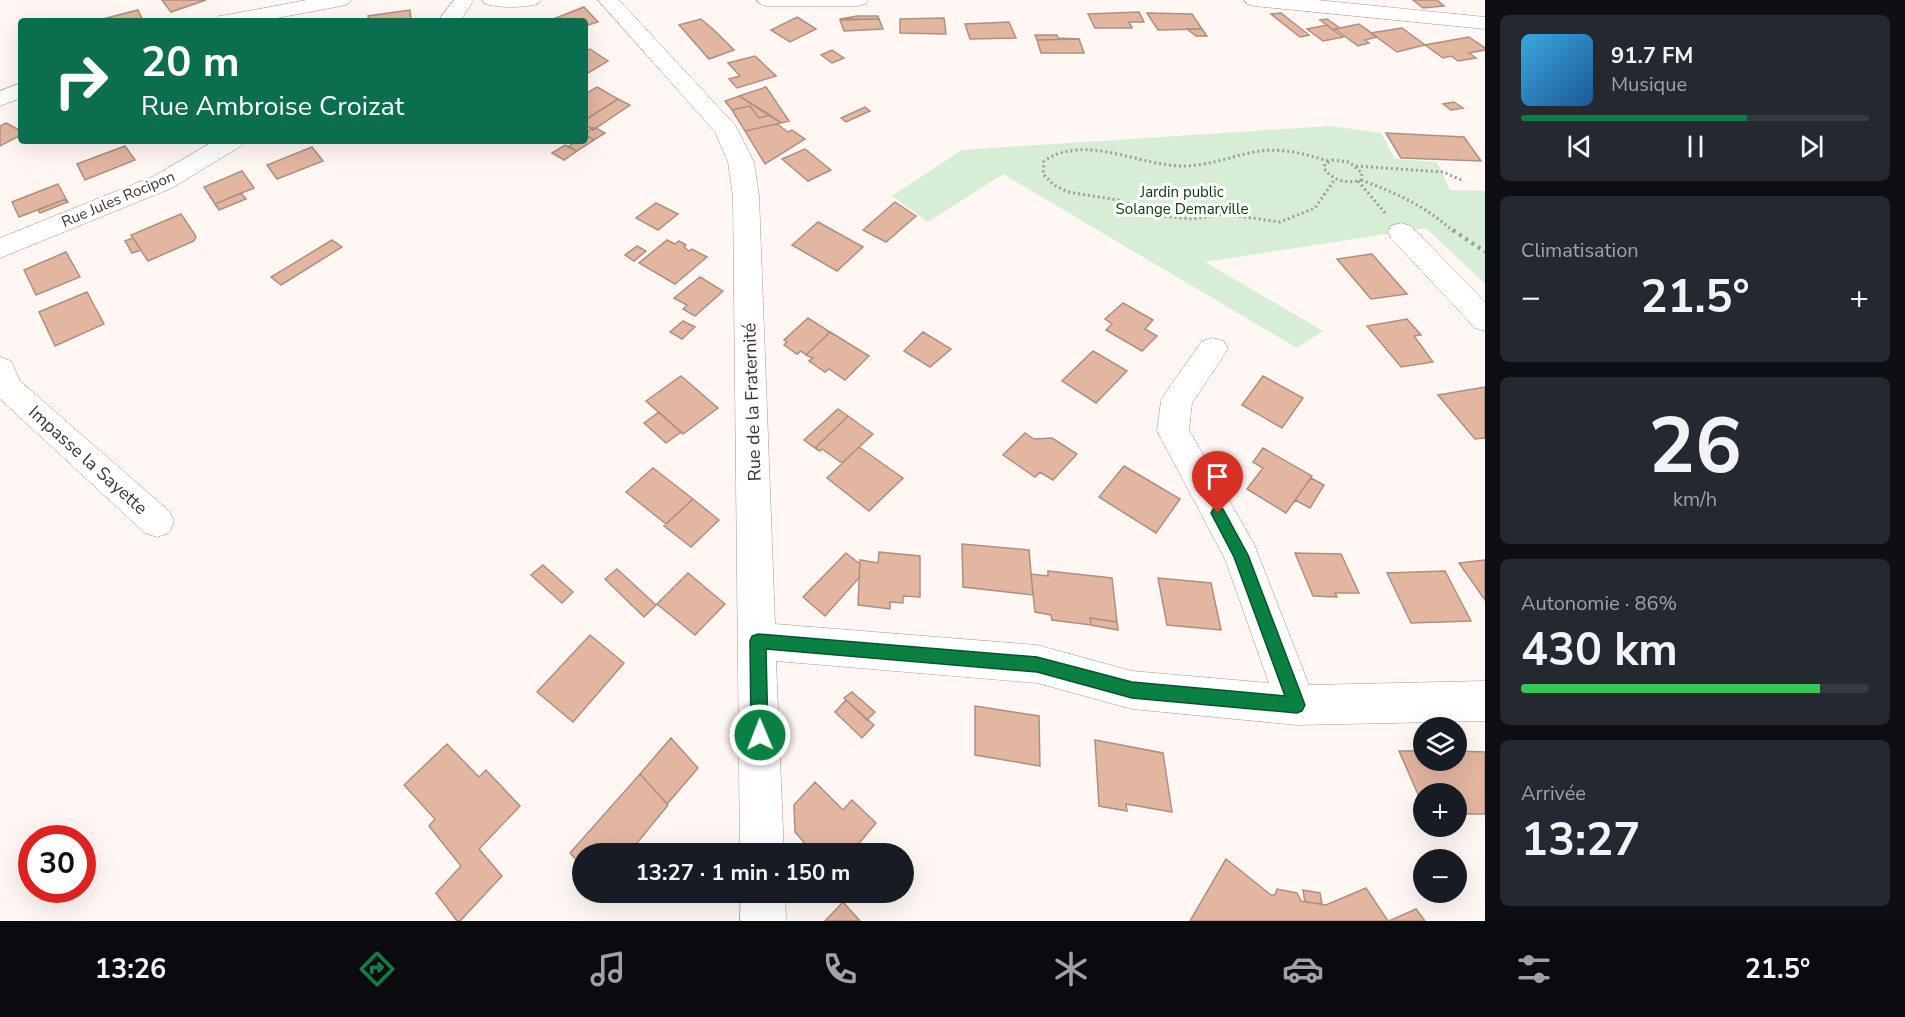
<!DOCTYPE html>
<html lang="fr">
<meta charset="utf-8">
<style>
:root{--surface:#171b24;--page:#242831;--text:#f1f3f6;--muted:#9ea1a6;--line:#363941;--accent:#0b8043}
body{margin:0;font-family:"Nunito Sans",sans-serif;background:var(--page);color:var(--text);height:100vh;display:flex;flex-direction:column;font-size:22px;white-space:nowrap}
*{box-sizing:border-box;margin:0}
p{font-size:20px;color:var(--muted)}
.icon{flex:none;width:33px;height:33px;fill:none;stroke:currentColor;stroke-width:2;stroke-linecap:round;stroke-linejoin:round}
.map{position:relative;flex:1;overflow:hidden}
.panel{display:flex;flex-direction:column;gap:15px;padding:15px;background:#0d0f14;width:420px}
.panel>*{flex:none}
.banner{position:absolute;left:18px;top:18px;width:570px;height:126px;border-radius:6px;box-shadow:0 6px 24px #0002;background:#0b6e4f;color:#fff;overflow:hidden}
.controls{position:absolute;left:1413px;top:717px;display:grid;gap:12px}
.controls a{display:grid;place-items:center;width:54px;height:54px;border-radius:50%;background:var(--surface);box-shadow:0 6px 24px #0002;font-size:30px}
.speed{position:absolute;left:18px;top:825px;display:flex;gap:12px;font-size:30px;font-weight:700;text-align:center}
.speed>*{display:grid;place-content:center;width:78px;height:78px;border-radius:50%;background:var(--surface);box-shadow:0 6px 24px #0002;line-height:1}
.speed .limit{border:9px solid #d22;background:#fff;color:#111}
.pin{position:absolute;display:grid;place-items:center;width:51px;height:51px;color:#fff;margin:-62px -26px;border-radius:50% 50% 50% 0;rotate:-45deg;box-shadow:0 0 6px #0007}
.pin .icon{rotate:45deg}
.me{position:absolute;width:66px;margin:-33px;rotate:359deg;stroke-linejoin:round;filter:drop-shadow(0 0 4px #0008)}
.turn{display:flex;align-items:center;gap:21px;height:126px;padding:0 24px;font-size:27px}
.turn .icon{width:78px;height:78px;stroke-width:2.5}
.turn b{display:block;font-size:42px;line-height:51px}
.big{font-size:45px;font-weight:700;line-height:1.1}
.panel .widget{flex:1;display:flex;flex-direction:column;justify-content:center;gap:9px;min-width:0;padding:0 21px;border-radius:9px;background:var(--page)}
.panel .dial{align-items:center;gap:0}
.dial b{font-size:78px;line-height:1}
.song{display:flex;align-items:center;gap:18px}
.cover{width:72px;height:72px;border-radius:9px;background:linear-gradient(135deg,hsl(200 70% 55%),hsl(210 70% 35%))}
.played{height:6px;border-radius:3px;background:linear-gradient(90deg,var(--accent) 65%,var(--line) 65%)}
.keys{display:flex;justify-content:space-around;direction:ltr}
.heat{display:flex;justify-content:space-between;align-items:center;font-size:33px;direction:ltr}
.charge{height:9px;border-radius:4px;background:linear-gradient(90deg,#34c759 86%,var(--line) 0)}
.trip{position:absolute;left:572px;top:843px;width:342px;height:60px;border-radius:30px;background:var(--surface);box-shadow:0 6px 24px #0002;font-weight:700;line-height:60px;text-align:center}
.menu{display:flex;height:96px;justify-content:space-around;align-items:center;background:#090b0e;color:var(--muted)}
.menu .icon{width:42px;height:42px}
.menu .current{color:var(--accent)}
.menu b{font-size:27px;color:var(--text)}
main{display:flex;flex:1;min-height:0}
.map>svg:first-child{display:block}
.green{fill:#d7edd6}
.building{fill:#e3b6a1;stroke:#af8f80;stroke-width:1.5}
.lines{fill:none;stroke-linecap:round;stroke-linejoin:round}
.minor-casing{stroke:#b59486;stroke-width:1}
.path-far1{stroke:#a49a96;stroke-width:3;stroke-dasharray:2 3;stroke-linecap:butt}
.path{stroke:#a49a96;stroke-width:4;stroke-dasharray:3 4.5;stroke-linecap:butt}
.minor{fill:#fff;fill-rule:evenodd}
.route{fill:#0b8043;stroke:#07532c;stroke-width:1.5}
.labels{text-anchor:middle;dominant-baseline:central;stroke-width:6;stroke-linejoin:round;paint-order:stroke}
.far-park-label{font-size:15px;fill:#043708;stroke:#fff}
.far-street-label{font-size:15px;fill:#40332d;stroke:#fff}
.street-label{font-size:18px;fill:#40332d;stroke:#fff}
</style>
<main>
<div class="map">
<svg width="1485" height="921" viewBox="0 0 1485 921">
<rect width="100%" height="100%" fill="#fef7f4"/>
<path class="green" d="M1330,126L1381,133L1395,159L1437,162L1450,190L1485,191V284L1426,228L1205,262L1323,331L1297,348L1003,174L928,222L892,196L962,150Z"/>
<path class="building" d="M162,0H206L171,12Z
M1413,0H1437L1444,6L1423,8Z
M584,7L598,22L585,26V21H548Z
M138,10L143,21H95Z
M410,10L411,21H369L368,16Z
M1139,12L1144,22H1129L1132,28H1095L1088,14Z
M1147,13L1192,14L1202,29L1158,30Z
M1281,13L1309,35L1300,37L1271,14Z
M857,16H878L879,19H840Z
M797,17L816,29L790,42L771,30Z
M944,18L946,34L900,33V19Z
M701,19L715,31L734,50L709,59L679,25Z
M879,19L883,29L844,31L840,20Z
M1327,19L1340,28L1333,30L1320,20Z
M1009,22L1016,38L970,39L965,24Z
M1359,24L1377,37L1365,40L1369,43L1358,46L1335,29Z
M1327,25L1333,30L1343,37L1323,41L1307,29Z
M1402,28L1425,45L1397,52L1371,33Z
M1187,29H1202L1207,36H1196Z
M1035,35H1057L1058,38L1079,39L1037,40Z
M1469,37L1485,48V50L1469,53L1476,58L1458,61L1451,56L1443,58L1425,45Z
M1079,39L1084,53H1041L1037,40Z
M590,49L608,61L585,75V51Z
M832,50L844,58L832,63L821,55Z
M755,56L776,76L737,88L729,79L740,76L728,63Z
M597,87L618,99L585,120V94Z
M766,87L789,121L781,123L739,96Z
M739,96L770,115L759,118L750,106L732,110L725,101Z
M618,99L630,105L593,130L585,125V120Z
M1454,102L1463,108L1451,110L1443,104Z
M750,106L759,118L770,115L781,123L745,131L732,110Z
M865,107L870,111L846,122L841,118Z
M6,123L21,131V135L0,146V126Z
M777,124L788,132L792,130L805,139L765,164L745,131Z
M591,128H596L605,133L594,140L585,135Z
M1386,133L1464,137L1481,161L1401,158Z
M586,135L594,140L577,151L568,147L576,141H585Z
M565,145L577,151L564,160L552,153Z
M125,146L135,160L85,180L77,164Z
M312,147L323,161L277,179L267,165Z
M805,149L831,170L808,181L782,159Z
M242,171L254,188L215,204L204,187Z
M58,184L66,199L19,217L12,202Z
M241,193L246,199L219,210L215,204Z
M66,199L68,202L40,213L38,210Z
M895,202L916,216L886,242L863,230Z
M656,203L678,214L658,230L636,218Z
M181,214L193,232L196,237L194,241L148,261L131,235Z
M818,222L863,247L837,271L792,245Z
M133,238L141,250L132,253L125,241Z
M332,240L342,247L281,285L271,277Z
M667,240L675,244L679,241L686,245L684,247L689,251L692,249L707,257L675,284L639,263Z
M637,246L646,251L634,261L625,255Z
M66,252L80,277L36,295L24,270Z
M1372,254L1407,294L1371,299L1337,259Z
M700,277L723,291L695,316L683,309L687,305L674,298Z
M87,292L104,324L55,346L39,312Z
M1123,303L1153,320L1145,329L1157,336L1142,351L1106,330L1112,324L1105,319Z
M808,318L830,332L806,355L801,351L797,354L784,345L787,342L784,340Z
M1407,319L1421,335L1414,336L1433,362L1401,367L1367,326Z
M683,321L695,327L682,339L670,332Z
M830,332L869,356L845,380L829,369L825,372L809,361L813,358L806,355Z
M923,332L951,349L930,367L904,351Z
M1093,351L1127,371L1096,403L1062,381Z
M681,376L718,408L683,434L646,401Z
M1263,376L1303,398L1282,428L1242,405Z
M1485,387V438L1475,439L1438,395Z
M838,409L848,416L815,448L804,440Z
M659,412L681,432L666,443L644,423Z
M848,416L873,434L842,463L822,449L820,451L815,448Z
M1025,433L1034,439L1052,438L1077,454L1053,480L1040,472L1035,477L1003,455Z
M859,447L903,478L869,511L827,478Z
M1263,448L1312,476L1286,513L1247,489L1263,468L1253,462Z
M1124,466L1180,499L1156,533L1099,497Z
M653,468L693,499L666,524L626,492Z
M1311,478L1324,485L1310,508L1295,500Z
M693,499L719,520L691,547L664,526Z
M962,544L1029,550L1033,595L963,587Z
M879,552L920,556V597L903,596V603L890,602V609L858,605L860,560L878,563Z
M846,553L860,564L859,578L825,616L803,597Z
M1295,553L1341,554L1359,593H1335L1337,597L1313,596Z
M1485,560V600L1459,563Z
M543,565L573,592L562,603L531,575Z
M617,569L656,605L644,617L605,579Z
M1048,571L1112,578L1117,622L1090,618L1091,625L1052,620L1051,615L1035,612L1031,574L1048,576Z
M1445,571L1471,621L1411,623L1387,573Z
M688,573L725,604L695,635L657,604Z
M1158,578L1211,583L1221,630L1167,625Z
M1090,618L1117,622L1118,630L1091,625Z
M590,635L624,663L573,722L537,692Z
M852,692L875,712L867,720L844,698Z
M846,700L874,725L862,738L835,712Z
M975,706L1039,716L1040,766L975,755Z
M671,738L698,768L667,804L640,774Z
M1095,740L1163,753L1172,812L1126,804L1127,811L1099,806Z
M447,744L479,777L486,770L520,806L479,849L502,876L460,921H457L436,893L461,866L429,826L435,819L404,785Z
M1399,751H1424V760H1456V751L1485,752V814H1456V794H1424V808Z
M640,774L668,805L628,854H582V866L570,853Z
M815,782L843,810L852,800L876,823L850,854H814L795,832L794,805Z
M1226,859L1271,895H1275L1277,889L1297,893L1301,901L1326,905L1366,888L1388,921H1190Z
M1303,890L1320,893L1322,904L1305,902Z
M843,902L860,921H825Z
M1416,909L1425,921H1389Z"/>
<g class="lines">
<g class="minor-casing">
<path id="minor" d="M307,0H351L348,4L341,6L261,21H216L219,16L227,15Z
M454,0H474L460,21H438Z
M482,0H541L538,4C523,8 500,8 485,4Z
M598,0H619L735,125L754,162L759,196L775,624L1037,645L1132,671L1269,683L1225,559L1157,431L1161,401L1166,392L1202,341L1213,338L1224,341L1228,349L1192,403L1189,430L1254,544L1309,685L1485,681V721L1297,725L1132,709L1037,683L776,661L784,854H740L733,196L728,162L715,132Z
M757,0H868L865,4L858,6H767L760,4Z
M1244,0H1317L1485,17V29L1254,6L1247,4Z
M21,83V98L0,106V91Z
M214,141H244L241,146L172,188L0,258V238L154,176Z
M1401,223L1411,226L1485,302V331L1475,328L1391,238L1388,232L1391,226Z
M0,357L11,361L20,381L169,511L174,522L169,533L157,537L145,533L0,399Z
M741,892H785L786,921H740Z"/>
</g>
<path class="path-far1" d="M1332,160L1349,162L1362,173L1361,180C1346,184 1333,181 1324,168L1325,164Z
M1328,161C1306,154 1283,148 1260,151C1234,155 1210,166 1183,166C1139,166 1085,133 1044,161L1043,174L1054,185L1068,192L1118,200L1160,216L1193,219L1223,214L1280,222L1315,208L1335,179
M1356,166L1443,172L1464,181
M1361,180C1396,193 1426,206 1454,232
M1358,181L1385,213"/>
<path class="path" d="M1453,230L1485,252"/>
<use href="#minor" class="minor"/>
</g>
<path class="route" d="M1218,507L1223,509L1248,555L1305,705L1302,711L1297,713L1132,698L1037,672L766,649L768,735L766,741L760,744L754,741L751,735L750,641L752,636L758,634L1037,657L1132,682L1285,696L1234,557L1211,513L1213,509Z"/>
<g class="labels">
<g class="far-park-label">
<text x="1182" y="192">Jardin public<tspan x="1182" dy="17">Solange Demarville</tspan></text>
</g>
<g class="far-street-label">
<text transform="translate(118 199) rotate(-23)">Rue Jules Rocipon</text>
</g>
<g class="street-label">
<text transform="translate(752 402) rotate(-92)">Rue de la Fraternité</text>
<text transform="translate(88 460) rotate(42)">Impasse la Sayette</text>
</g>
</g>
</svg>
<div class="controls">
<a><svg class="icon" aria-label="layers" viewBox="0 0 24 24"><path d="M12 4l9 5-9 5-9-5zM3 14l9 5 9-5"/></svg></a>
<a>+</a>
<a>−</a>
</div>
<div class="speed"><div class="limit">30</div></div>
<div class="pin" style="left:1218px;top:513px;background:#d93025"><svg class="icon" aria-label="arrive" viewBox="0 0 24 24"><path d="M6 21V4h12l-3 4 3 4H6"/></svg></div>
<svg class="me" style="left:760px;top:735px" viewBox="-20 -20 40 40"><circle r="17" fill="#0b8043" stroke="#fff" stroke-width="3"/><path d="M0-11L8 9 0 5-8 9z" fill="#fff"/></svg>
<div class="trip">13:27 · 1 min · 150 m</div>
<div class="banner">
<div class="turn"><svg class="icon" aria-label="right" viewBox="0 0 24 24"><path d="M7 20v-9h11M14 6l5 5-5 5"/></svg><div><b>20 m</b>Rue Ambroise Croizat</div></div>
</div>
</div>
<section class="panel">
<div class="widget">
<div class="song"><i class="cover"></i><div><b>91.7 FM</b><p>Musique</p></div></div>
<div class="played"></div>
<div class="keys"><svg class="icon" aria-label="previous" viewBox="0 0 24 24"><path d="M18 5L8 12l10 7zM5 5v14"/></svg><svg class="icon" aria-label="pause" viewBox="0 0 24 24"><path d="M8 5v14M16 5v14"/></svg><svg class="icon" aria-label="next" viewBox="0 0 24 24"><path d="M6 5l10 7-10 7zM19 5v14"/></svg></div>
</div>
<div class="widget"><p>Climatisation</p>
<div class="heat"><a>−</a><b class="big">21.5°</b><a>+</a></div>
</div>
<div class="widget dial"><b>26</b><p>km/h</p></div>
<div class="widget"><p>Autonomie · 86%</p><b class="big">430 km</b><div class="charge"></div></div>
<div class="widget"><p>Arrivée</p><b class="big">13:27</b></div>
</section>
</main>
<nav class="menu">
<b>13:26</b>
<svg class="icon current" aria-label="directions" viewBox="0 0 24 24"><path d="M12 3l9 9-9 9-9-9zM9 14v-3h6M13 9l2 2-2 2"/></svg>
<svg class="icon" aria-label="music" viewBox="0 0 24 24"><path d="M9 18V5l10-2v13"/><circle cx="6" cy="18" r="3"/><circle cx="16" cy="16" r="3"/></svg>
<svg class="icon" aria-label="phone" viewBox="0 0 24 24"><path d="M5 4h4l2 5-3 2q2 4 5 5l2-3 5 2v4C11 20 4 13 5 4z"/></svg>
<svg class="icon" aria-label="climate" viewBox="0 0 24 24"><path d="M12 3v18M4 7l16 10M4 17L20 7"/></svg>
<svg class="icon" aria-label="car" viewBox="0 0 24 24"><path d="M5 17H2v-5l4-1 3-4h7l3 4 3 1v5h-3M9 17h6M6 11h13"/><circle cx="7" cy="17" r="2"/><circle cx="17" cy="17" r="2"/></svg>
<svg class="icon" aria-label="filters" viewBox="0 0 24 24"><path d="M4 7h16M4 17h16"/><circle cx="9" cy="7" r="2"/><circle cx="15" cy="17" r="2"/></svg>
<b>21.5°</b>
</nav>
